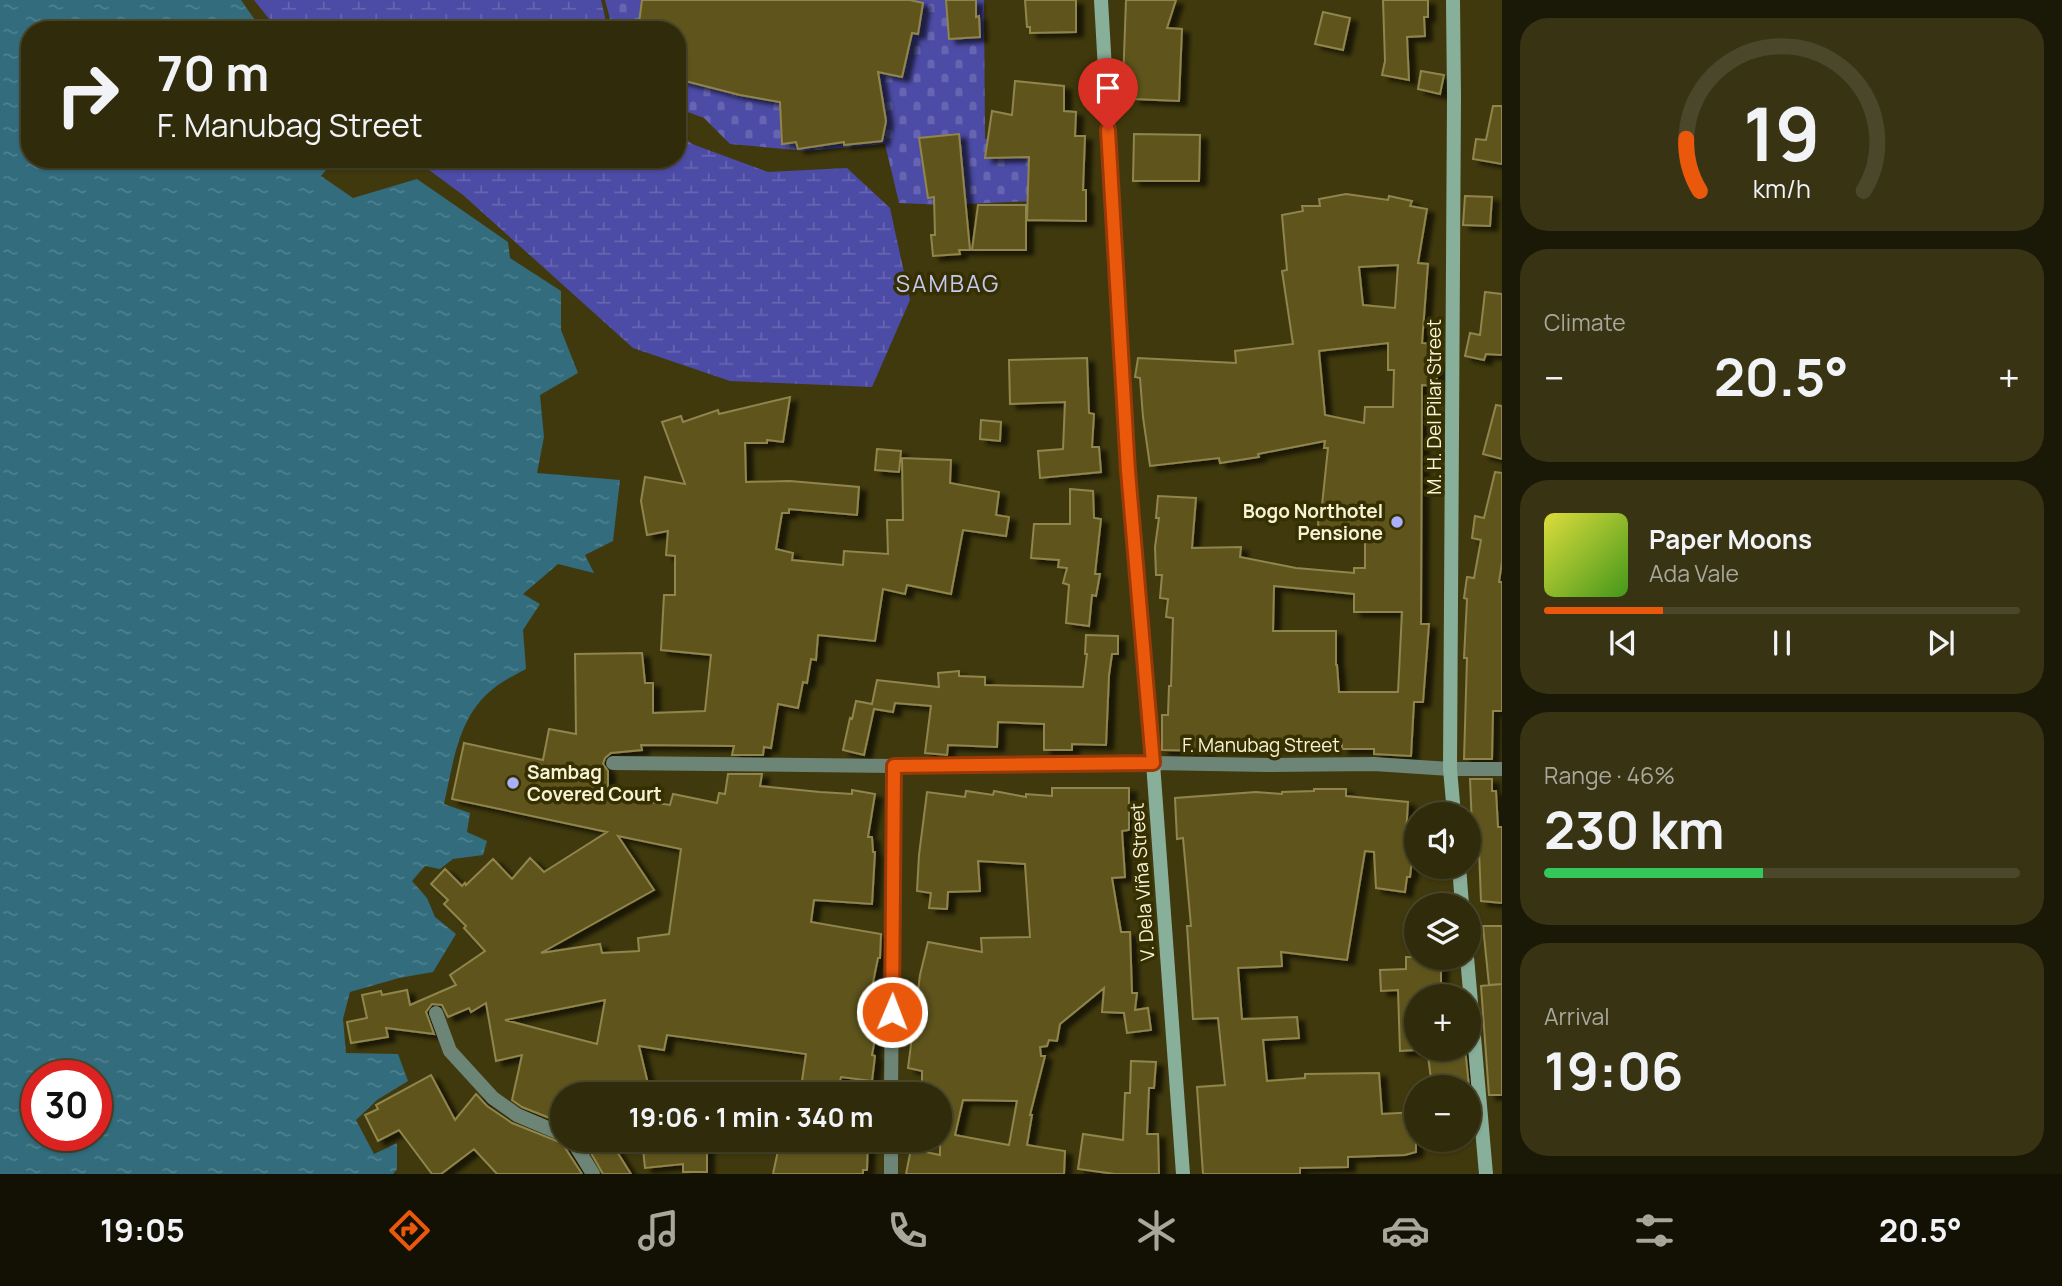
<!DOCTYPE html>
<meta charset="utf-8">
<style>
:root{--surface:#302b0a;--page:#383313;--text:#f1f3f6;--muted:#a8a79c;--line:#4b472b;--accent:#ea580c}
body{margin:0;font-family:Manrope,sans-serif;background:var(--page);color:var(--text);height:100vh;display:flex;flex-direction:column;font-size:26px;white-space:nowrap}
*{box-sizing:border-box;margin:0}
p{font-size:23px;color:var(--muted)}
.icon{flex:none;width:38px;height:38px;fill:none;stroke:currentColor;stroke-width:2;stroke-linecap:round;stroke-linejoin:round}
.map{position:relative;flex:1;overflow:hidden}
.side{display:flex;flex-direction:column;gap:18px;padding:18px;background:#1a1806;width:560px}
.side>*{flex:none}
.top-card{position:absolute;left:21px;top:21px;width:665px;height:147px;border-radius:28px;box-shadow:0 2px 5px #0004,0 0 0 2px var(--line);background:#302b0a;color:var(--text);overflow:hidden}
.fabs{position:absolute;left:1404px;top:802px;display:grid;gap:14px}
.fabs a{display:grid;place-items:center;width:77px;height:77px;border-radius:50%;background:var(--surface);box-shadow:0 2px 5px #0004,0 0 0 2px var(--line);font-size:35px}
.speed{position:absolute;left:21px;top:1060px;display:flex;gap:14px;font-size:35px;font-weight:700;text-align:center}
.speed>*{display:grid;place-content:center;width:91px;height:91px;border-radius:50%;background:var(--surface);box-shadow:0 2px 5px #0004,0 0 0 2px var(--line);line-height:1}
.speed .limit{border:10px solid #d22;background:#fff;color:#111}
.pin{position:absolute;display:grid;place-items:center;width:60px;height:60px;color:#fff;margin:-72px -30px;border-radius:50% 50% 50% 0;rotate:-45deg;box-shadow:0 0 7px #0007}
.pin .icon{rotate:45deg}
.me{position:absolute;width:77px;margin:-38px;rotate:1deg;stroke-linejoin:round;filter:drop-shadow(0 0 5px #0008)}
.turn{display:flex;align-items:center;gap:24px;height:147px;padding:0 21px;font-size:32px}
.turn .icon{width:91px;height:91px;stroke-width:2.5}
.turn b{display:block;font-size:49px;line-height:60px}
.big{font-size:52px;font-weight:700;line-height:1.1}
.side .card{flex:1;display:flex;flex-direction:column;justify-content:center;gap:10px;min-width:0;padding:0 24px;border-radius:28px;background:var(--page)}
.side .dial{align-items:center;gap:0}
.dial svg{height:182px;overflow:visible;fill:none;stroke:var(--line);stroke-width:7;stroke-linecap:round;text-anchor:middle}
.dial text{fill:var(--text);stroke:none}
.song{display:flex;align-items:center;gap:21px}
.cover{width:84px;height:84px;border-radius:10px;background:linear-gradient(135deg,hsl(60 70% 55%),hsl(100 70% 35%))}
.played{height:7px;border-radius:4px;background:linear-gradient(90deg,var(--accent) 25%,var(--line) 25%)}
.keys{display:flex;justify-content:space-around;direction:ltr}
.heat{display:flex;justify-content:space-between;align-items:center;font-size:38px;direction:ltr}
.charge{height:10px;border-radius:5px;background:linear-gradient(90deg,#34c759 46%,var(--line) 0)}
.trip{position:absolute;left:550px;top:1082px;width:402px;height:70px;border-radius:35px;background:var(--surface);box-shadow:0 2px 5px #0004,0 0 0 2px var(--line);font-weight:700;line-height:70px;text-align:center}
.tab-bar{display:flex;height:112px;justify-content:space-around;align-items:center;background:#131104;color:var(--muted)}
.tab-bar .icon{width:49px;height:49px}
.tab-bar .current{color:var(--accent)}
.tab-bar b{font-size:32px;color:var(--text)}
main{display:flex;flex:1;min-height:0}
.map>svg:first-child{display:block}
.wetland{fill:url(#wetland-marsh)}
.cemetery{fill:url(#cemetery-stones)}
.water{fill:url(#water-ripples);fill-rule:evenodd}
.building{fill:#5f551b;stroke:#8f854d;stroke-width:2;fill-rule:evenodd;filter:url(#shadow)}
.lines{fill:none;stroke-linecap:round;stroke-linejoin:round}
.street{stroke:#6d8577;stroke-width:14}
.secondary{stroke:#88af99;stroke-width:14}
.route-casing{stroke:#983908;stroke-width:18}
.route{stroke:#ea580c;stroke-width:12}
.poi-dot{fill:#a9b0fc;stroke:#362f01;stroke-width:2.5}
.labels{text-anchor:middle;dominant-baseline:central;stroke-width:7;stroke-linejoin:round;paint-order:stroke}
.street-label{font-size:19px;fill:#f7f3d5;stroke:#362f01}
.poi-label{font-size:19px;font-weight:bold;fill:#f7f3d5;stroke:#362f01;text-anchor:end}
.quarter-label{font-size:23px;letter-spacing:2px;fill:#c4c9f4;stroke:#362f01}
</style>
<main>
<div class="map">
<svg width="1502" height="1174" viewBox="0 0 1502 1174">
<defs>
<pattern id="wetland-marsh" width="20" height="14" patternUnits="userSpaceOnUse" patternTransform="scale(1.75)"><rect width="20" height="14" fill="#4c4ba5"/><path d="M1 5h8M5 5V1M11 12h8M15 12V8" fill="none" stroke="#6765b1"/></pattern>
<pattern id="cemetery-stones" width="16" height="16" patternUnits="userSpaceOnUse" patternTransform="scale(1.75)"><rect width="16" height="16" fill="#4c4ba5"/><path d="M2 7V4a2 2 0 0 1 4 0v3zM10 15v-3a2 2 0 0 1 4 0v3z" fill="#6765b1"/></pattern>
<pattern id="water-ripples" width="26" height="14" patternUnits="userSpaceOnUse" patternTransform="scale(1.75)"><rect width="26" height="14" fill="#326c7d"/><path d="M2 4q2-2 4 0t4 0M15 11q2-2 4 0t4 0" fill="none" stroke="#50818f"/></pattern>
<filter id="shadow"><feDropShadow dx="7" dy="4.5" stdDeviation="2" flood-color="#0009"/></filter>
</defs>
<rect width="100%" height="100%" fill="#40390d"/>
<path class="wetland" d="M254,0H601L608,30H278Z
M677,132L692,144L768,172L847,168L890,208L910,300L872,387L730,381L633,348L463,195L414,159H677Z"/>
<path class="cemetery" d="M605,0H984L985,139L1066,138L1071,199L947,205L899,203L885,144L807,151L730,144L704,118L677,108V30H613Z"/>
<path class="water" d="M0,0H241L262,30H30V159H335L321,176L353,198L417,179L508,242L510,258L561,291V330L578,373L540,395L544,437L537,473L620,480L613,541L585,555L594,573L558,564L523,594L540,604L523,630L526,669C515,675 502,681 493,689C458,716 453,764 444,804L470,813L467,832L487,841L483,855L453,859L440,869L425,866L412,881L427,898L435,917L456,934L433,972L399,978L350,992L343,1019L346,1053L398,1054L408,1081L377,1100L356,1120L374,1154L397,1143V1169L393,1174H0ZM37,1076H96V1136H37Z"/>
<path class="building" d="M642,0H910L923,3L918,34L912,33L902,77L878,72L886,121L882,141L844,145V142L798,149L796,142L782,144L780,102L740,95L677,79V30H642L644,24L639,23Z
M946,0H976V17L979,16L980,37L949,39Z
M1025,0H1076V32L1030,33V27H1027Z
M1126,0H1176L1167,28L1182,29L1179,101L1133,99L1134,85L1123,84Z
M1383,0H1428V17H1424L1425,36L1407,37L1409,80L1382,75L1385,61Z
M1323,12L1350,18L1343,50L1315,44Z
M1421,71L1444,75L1440,94L1418,89Z
M1015,81L1064,86V111L1076,112L1075,136H1085L1083,190H1086V221L1027,220L1029,157L985,158L992,111L1012,115Z
M1493,106H1502V164L1473,159L1476,139L1486,140Z
M959,134L970,250H959L960,254L933,256L931,235H935L934,197L928,198L919,138Z
M1134,134L1200,135L1199,181H1133Z
M1346,194L1388,200L1389,196L1412,201L1410,206L1427,209L1418,263L1428,264L1422,343L1430,344V359H1437V386L1422,385L1421,624H1429L1423,702H1414L1411,756L1374,754V749H1342V742L1254,748L1208,747V751L1162,750V715H1168L1169,686H1171L1173,618L1166,617L1168,599L1160,598L1162,575H1156L1155,547L1159,518H1156L1158,496L1196,498L1192,548L1241,547L1240,557L1296,568L1354,573V568H1365V530L1318,528L1319,505H1322L1328,448H1324L1325,441L1258,454L1259,457L1220,463L1219,458L1150,466L1143,417L1140,378L1135,377L1138,358L1236,363L1235,351L1293,344L1282,271L1287,270L1282,215L1303,211L1302,206H1320L1319,199ZM1398,265L1395,308L1363,305L1359,267ZM1388,343V370H1394L1393,407H1365L1364,423L1325,415L1319,351ZM1274,586L1354,594V612H1402L1398,692H1339L1337,665H1336V631H1273Z
M1465,196L1492,197L1490,226L1463,225Z
M978,205H1026V250H972Z
M1485,292L1502,294V355L1486,354L1484,360L1465,356L1470,333L1480,335Z
M1087,358L1089,413L1094,414L1092,447H1099L1101,472L1040,478L1038,451L1063,449L1065,402L1010,404L1009,360Z
M790,397L783,442L767,440V443H745L746,482L790,481L859,487L857,515L789,509V513H782L776,549L793,553L792,560L843,565L844,551L888,554L887,520H903L902,458L951,460L950,483L999,492L996,515L1009,517L1006,536L963,530L951,594L907,585L905,594L883,589L875,641L818,635L816,660L811,659L807,683L803,682L798,708L778,704L771,748L764,747L763,755H732L734,746L641,745L642,750L611,753L605,758L603,764L608,771V796L670,805L673,794L717,803L719,793L725,794L728,774H762L760,786L820,792L852,794V790L875,794L868,837H872L873,852H875L872,904L814,900L811,922L881,934L880,958H878L870,997L882,999L872,1055L875,1056L872,1081L841,1077L837,1094H800L806,1054L667,1035L664,1050L639,1046L649,1088L642,1094H562V1123L522,1107L512,1100L522,1055L496,1061L486,1003L471,1012L469,1008L448,1017L442,1005L432,1004L426,1012L434,1034L386,1028L388,1037L351,1043L347,1022L367,1018L362,995L381,991L382,995L407,990L410,1005L456,985L450,975L485,951L464,928L466,926L444,904L448,900L431,884L445,869L462,886L465,883L466,885L493,859L512,879L530,858L544,872L607,832L452,799L464,743L543,760L549,729L576,734L575,654L642,653L645,683H653V713L705,711L711,655L661,650L664,595H675V556L666,555L668,531L647,535L641,501L645,477L685,484L662,422L681,416L683,422L718,410L719,414ZM618,836L681,849L669,934L638,938L639,951L602,953L600,944L541,953L654,890ZM605,1000L597,1044L505,1020Z
M1496,405L1502,406V459L1483,454Z
M981,420L1001,422L1000,441L980,439Z
M877,449L901,451L899,472L875,470Z
M1495,472L1502,473V562L1499,582H1502V711H1493L1492,759H1464L1467,658H1464L1467,599L1464,598L1467,577L1474,578L1481,540L1472,538L1475,516L1484,518Z
M1070,489L1093,491L1094,518L1101,519L1095,574H1100L1096,596L1092,595L1089,626L1066,623L1069,585L1063,583L1067,568L1058,567L1059,560L1031,558L1034,524H1070Z
M1086,635L1118,636V654H1112L1109,675L1106,745L1072,744V750H1044V724L998,722L997,747L948,745L947,755L925,753L931,706L895,703L893,712L874,709L864,755L843,750L850,718L852,719L856,701L872,704L877,680L939,687L938,673L959,671V676L985,677V685L1083,687L1087,654H1085Z
M1470,779H1492V791H1496L1498,827H1502V903L1481,901L1479,850H1473Z
M1052,788H1129V830L1122,831L1125,877L1112,878L1121,932H1130L1132,993H1137L1135,1010L1148,1008L1151,1030L1127,1033L1124,1013L1102,1012L1104,988L1060,1024L1057,1041L1049,1040L1047,1046L1040,1047L1041,1056H1045L1030,1115H1032L1027,1145L1065,1151L1064,1174H906L911,1149L940,1155V1094H922V1071L908,1068L920,975L928,942L982,952L981,938L1030,937L1025,864L978,861L980,891L948,892L947,909L929,908L931,893L917,891L919,855L927,792L965,797L966,791L993,795L994,791L1026,797V794L1052,796ZM963,1100L1017,1101L1009,1145L955,1135Z
M1314,789H1346V796L1408,802L1406,834H1415L1410,877H1407L1405,892L1376,888L1374,852L1365,851L1347,960L1281,952L1282,966L1238,968L1242,1019L1297,1017L1299,1038L1263,1040L1267,1081L1305,1078V1074L1379,1073L1382,1114L1416,1112V1152L1405,1155L1348,1157V1167L1300,1168V1174H1203L1197,1087L1225,1085L1218,1018L1193,1019L1187,926H1191L1183,838L1177,839L1175,798L1256,792L1282,794V792L1314,791Z
M1483,926H1502V984L1489,985Z
M1406,957H1441V996H1416V1050L1400,1051L1398,990L1381,991L1380,970L1406,969Z
M1502,984V1095H1489L1481,986Z
M1427,1048H1465L1469,1087H1432Z
M1131,1061L1156,1062L1154,1088H1149L1147,1134H1158L1159,1174H1115L1078,1169L1083,1134L1123,1140L1125,1093H1130Z
M431,1075L455,1120L476,1094L487,1106L512,1123L562,1143L582,1174H497L474,1149L441,1174H432L399,1130L378,1141L365,1115L378,1109L376,1105Z
M583,1139H609L631,1174H603Z
M642,1139H707V1172H683V1164L645,1168Z
M836,1139H868L867,1170H863V1174H773L779,1146H835Z"/>
<g class="lines">
<path class="street" d="M613,763L894,766L1153,763L1267,765L1374,764L1450,769H1502
M436,1013L450,1051L493,1098L517,1115L562,1134
M891,1094L894,766
M570,1139L574,1143L593,1174
M891,1174V1139"/>
<path class="secondary" d="M1101,0L1128,472L1153,763L1183,1174
M1453,0L1454,97L1450,769L1454,814
M1459,866L1462,905
M1467,957L1486,1174"/>
</g>
<g class="lines">
<g class="route-casing">
<path id="route" d="M892,1012L894,766L1153,763L1128,471L1108,130"/>
</g>
<use href="#route" class="route"/>
</g>
<g class="poi-dot">
<circle cx="1397" cy="522" r="7"/>
<circle cx="513" cy="783" r="7"/>
</g>
<g class="labels">
<g class="street-label">
<text transform="translate(1434 407) rotate(-90)">M. H. Del Pilar Street</text>
<text x="1261" y="745">F. Manubag Street</text>
<text transform="translate(1142 882) rotate(-94)">V. Dela Viña Street</text>
</g>
<g class="poi-label">
<text x="1383" y="511">Bogo Northotel<tspan x="1383" dy="22">Pensione</tspan></text>
<text x="527" y="772" text-anchor="start">Sambag<tspan x="527" dy="22">Covered Court</tspan></text>
</g>
<g class="quarter-label">
<text x="948" y="283">SAMBAG</text>
</g>
</g>
</svg>
<div class="fabs">
<a><svg class="icon" aria-label="sound" viewBox="0 0 24 24"><path d="M4 9h4l5-4v14l-5-4H4zM17 9q2 3 0 6"/></svg></a>
<a><svg class="icon" aria-label="layers" viewBox="0 0 24 24"><path d="M12 4l9 5-9 5-9-5zM3 14l9 5 9-5"/></svg></a>
<a>+</a>
<a>−</a>
</div>
<div class="speed"><div class="limit">30</div></div>
<div class="pin" style="left:1108px;top:130px;background:#d93025"><svg class="icon" aria-label="arrive" viewBox="0 0 24 24"><path d="M6 21V4h12l-3 4 3 4H6"/></svg></div>
<svg class="me" style="left:892px;top:1012px" viewBox="-20 -20 40 40"><circle r="17" fill="#ea580c" stroke="#fff" stroke-width="3"/><path d="M0-11L8 9 0 5-8 9z" fill="#fff"/></svg>
<div class="trip">19:06 · 1 min · 340 m</div>
<div class="top-card">
<div class="turn"><svg class="icon" aria-label="right" viewBox="0 0 24 24"><path d="M7 20v-9h11M14 6l5 5-5 5"/></svg><div><b>70 m</b>F. Manubag Street</div></div>
</div>
</div>
<section class="side">
<div class="card dial"><svg viewBox="0 0 100 80">
<path d="M14 69A42 42 0 1 1 86 69"/>
<path d="M14 69A42 42 0 0 1 8 46" stroke="#ea580c"/>
<text x="50" y="56" font-size="32" font-weight="700">19</text>
<text x="50" y="72" font-size="11">km/h</text>
</svg></div>
<div class="card"><p>Climate</p>
<div class="heat"><a>−</a><b class="big">20.5°</b><a>+</a></div>
</div>
<div class="card">
<div class="song"><i class="cover"></i><div><b>Paper Moons</b><p>Ada Vale</p></div></div>
<div class="played"></div>
<div class="keys"><svg class="icon" aria-label="previous" viewBox="0 0 24 24"><path d="M18 5L8 12l10 7zM5 5v14"/></svg><svg class="icon" aria-label="pause" viewBox="0 0 24 24"><path d="M8 5v14M16 5v14"/></svg><svg class="icon" aria-label="next" viewBox="0 0 24 24"><path d="M6 5l10 7-10 7zM19 5v14"/></svg></div>
</div>
<div class="card"><p>Range · 46%</p><b class="big">230 km</b><div class="charge"></div></div>
<div class="card"><p>Arrival</p><b class="big">19:06</b></div>
</section>
</main>
<nav class="tab-bar">
<b>19:05</b>
<svg class="icon current" aria-label="directions" viewBox="0 0 24 24"><path d="M12 3l9 9-9 9-9-9zM9 14v-3h6M13 9l2 2-2 2"/></svg>
<svg class="icon" aria-label="music" viewBox="0 0 24 24"><path d="M9 18V5l10-2v13"/><circle cx="6" cy="18" r="3"/><circle cx="16" cy="16" r="3"/></svg>
<svg class="icon" aria-label="phone" viewBox="0 0 24 24"><path d="M5 4h4l2 5-3 2q2 4 5 5l2-3 5 2v4C11 20 4 13 5 4z"/></svg>
<svg class="icon" aria-label="climate" viewBox="0 0 24 24"><path d="M12 3v18M4 7l16 10M4 17L20 7"/></svg>
<svg class="icon" aria-label="car" viewBox="0 0 24 24"><path d="M5 17H2v-5l4-1 3-4h7l3 4 3 1v5h-3M9 17h6M6 11h13"/><circle cx="7" cy="17" r="2"/><circle cx="17" cy="17" r="2"/></svg>
<svg class="icon" aria-label="filters" viewBox="0 0 24 24"><path d="M4 7h16M4 17h16"/><circle cx="9" cy="7" r="2"/><circle cx="15" cy="17" r="2"/></svg>
<b>20.5°</b>
</nav>
